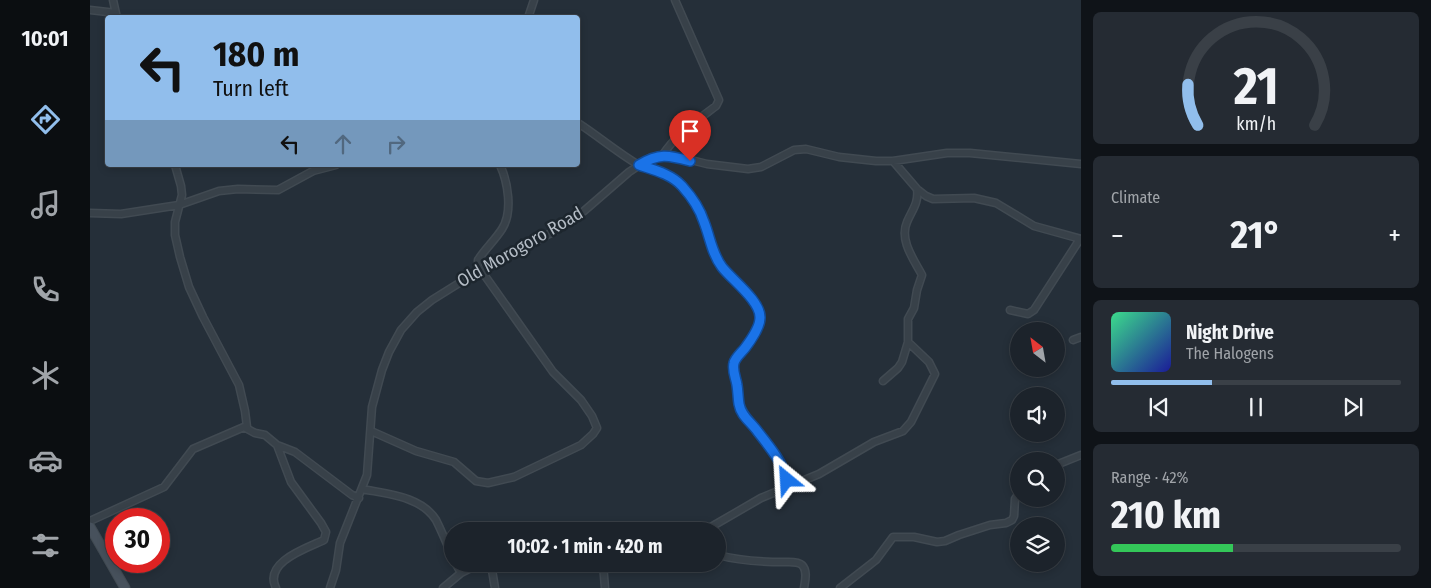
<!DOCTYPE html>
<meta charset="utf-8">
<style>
:root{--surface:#1c232b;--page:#252b33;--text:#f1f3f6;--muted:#a0a4a9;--line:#3a4047;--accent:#91beec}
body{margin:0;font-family:"Fira Sans Condensed",sans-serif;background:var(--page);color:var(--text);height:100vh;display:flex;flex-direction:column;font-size:19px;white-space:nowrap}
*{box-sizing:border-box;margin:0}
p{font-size:16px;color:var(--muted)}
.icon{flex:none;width:28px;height:28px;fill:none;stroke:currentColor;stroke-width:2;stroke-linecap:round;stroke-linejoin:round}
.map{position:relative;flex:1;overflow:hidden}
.side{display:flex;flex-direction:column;gap:12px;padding:12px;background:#0f1318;width:350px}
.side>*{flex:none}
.guide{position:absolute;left:15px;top:15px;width:475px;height:152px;border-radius:5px;box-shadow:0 2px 8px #0003,0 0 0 1px var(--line);background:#91beec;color:#111;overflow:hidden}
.needle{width:32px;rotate:329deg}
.fabs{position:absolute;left:920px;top:322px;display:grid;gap:10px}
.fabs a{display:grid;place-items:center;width:55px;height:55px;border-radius:50%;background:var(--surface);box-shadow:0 2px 8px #0003,0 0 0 1px var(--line);font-size:25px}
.speed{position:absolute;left:15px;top:508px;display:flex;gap:10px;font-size:25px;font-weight:700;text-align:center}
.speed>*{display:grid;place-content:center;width:65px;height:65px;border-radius:50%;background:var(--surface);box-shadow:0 2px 8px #0003,0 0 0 1px var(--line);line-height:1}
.speed .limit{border:8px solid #d22;background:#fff;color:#111}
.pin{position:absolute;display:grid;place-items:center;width:42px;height:42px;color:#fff;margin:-51px -21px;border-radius:50% 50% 50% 0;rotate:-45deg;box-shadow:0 0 5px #0007}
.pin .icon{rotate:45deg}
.me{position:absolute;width:55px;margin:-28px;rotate:333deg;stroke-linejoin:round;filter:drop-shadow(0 0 4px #0008)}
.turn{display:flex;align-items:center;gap:18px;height:105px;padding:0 25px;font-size:22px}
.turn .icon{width:65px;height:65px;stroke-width:2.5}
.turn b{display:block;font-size:35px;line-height:42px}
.lanes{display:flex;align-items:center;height:48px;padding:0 25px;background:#0003;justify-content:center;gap:25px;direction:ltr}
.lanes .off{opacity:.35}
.big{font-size:38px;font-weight:700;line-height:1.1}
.side .tile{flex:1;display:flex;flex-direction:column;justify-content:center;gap:8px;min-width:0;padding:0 18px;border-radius:8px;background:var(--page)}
.side .dial{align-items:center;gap:0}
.dial svg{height:130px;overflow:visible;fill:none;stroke:var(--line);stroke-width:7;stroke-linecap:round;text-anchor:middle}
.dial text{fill:var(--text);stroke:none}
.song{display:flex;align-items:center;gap:15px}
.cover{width:60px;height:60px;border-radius:8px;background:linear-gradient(135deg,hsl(150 70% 55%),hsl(240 70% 35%))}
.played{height:5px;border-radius:2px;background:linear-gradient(90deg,var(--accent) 35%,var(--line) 35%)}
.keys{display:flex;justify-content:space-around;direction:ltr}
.heat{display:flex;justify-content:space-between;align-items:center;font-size:28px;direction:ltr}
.charge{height:8px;border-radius:4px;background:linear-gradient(90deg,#34c759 42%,var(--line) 0)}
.trip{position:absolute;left:354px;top:522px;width:282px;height:50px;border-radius:25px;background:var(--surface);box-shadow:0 2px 8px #0003,0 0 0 1px var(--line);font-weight:700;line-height:50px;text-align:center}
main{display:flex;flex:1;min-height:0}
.tab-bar{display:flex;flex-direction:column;width:90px;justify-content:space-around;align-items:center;background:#0b0e11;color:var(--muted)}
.tab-bar .icon{width:35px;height:35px}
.tab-bar .active{color:var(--accent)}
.tab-bar b{font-size:22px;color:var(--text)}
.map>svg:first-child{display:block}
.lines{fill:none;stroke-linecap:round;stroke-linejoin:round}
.street-casing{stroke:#414a52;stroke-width:9}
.secondary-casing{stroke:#414a52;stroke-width:11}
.street{stroke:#384149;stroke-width:6}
.secondary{stroke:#47515c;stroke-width:9}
.route-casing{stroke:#114b97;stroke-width:12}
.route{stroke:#1a73e8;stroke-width:9}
.labels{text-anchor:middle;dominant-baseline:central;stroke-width:5;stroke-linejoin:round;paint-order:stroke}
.street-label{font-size:18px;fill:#b4bcc5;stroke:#1d262e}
</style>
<main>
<nav class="tab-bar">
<b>10:01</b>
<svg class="icon active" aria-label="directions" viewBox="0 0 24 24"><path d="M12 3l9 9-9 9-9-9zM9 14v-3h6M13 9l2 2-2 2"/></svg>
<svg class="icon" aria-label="music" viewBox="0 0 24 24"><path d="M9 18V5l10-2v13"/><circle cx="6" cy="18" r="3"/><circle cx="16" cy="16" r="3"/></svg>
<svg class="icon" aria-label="phone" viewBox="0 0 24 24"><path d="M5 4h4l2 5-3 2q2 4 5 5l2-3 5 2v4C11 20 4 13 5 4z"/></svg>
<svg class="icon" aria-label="climate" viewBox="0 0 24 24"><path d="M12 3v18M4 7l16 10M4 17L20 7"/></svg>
<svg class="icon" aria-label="car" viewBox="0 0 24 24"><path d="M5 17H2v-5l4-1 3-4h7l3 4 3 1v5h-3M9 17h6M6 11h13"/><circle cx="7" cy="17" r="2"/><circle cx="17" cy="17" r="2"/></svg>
<svg class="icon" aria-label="filters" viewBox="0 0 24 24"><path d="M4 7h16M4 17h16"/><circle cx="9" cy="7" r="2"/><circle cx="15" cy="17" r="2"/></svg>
</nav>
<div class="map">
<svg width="991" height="588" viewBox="0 0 991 588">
<rect width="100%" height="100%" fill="#252f39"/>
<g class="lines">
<g class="street-casing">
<path id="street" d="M23,0L27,18
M0,10L26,13
M438,18L444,0
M488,123C508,136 527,152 547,164C553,167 559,168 565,170C581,176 593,186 603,200C617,221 618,246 631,266C640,280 670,299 670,317C670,327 660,342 653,350C651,353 645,358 644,362C643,365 649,403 650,407C653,417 661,423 668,431C678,444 699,470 696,487
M572,156C586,134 606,121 626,106L629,100L585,0
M803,161L827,189L836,196L843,199L884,198L906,203L944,226L991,239
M85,165L91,186L92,195L85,222V235L90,257L99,287L113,317L149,385L155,411L157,427
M0,213L31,214L89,205L129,191L148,189L188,190L223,171L246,165
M920,310L938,314L944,310L990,239
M983,340L991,337
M793,381L808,368L812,362L818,342V319L824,308L827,290L832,275C824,260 809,240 817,222C822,210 829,203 827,189
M281,431L326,451L364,462L386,481L398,483L424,477L491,445L503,434L507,428L502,416L491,400L463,372L388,266V260C395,249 405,240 412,229C423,212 418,182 410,165
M966,465L991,455
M272,489C297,494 331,496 346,520C352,532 357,544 362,556
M0,521L74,487L103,449L154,427L165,433L175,435L187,445L205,452L262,495L269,498
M614,531L671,498L729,474L784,442L813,431L821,422L845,374L839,362L818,342
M628,555C650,561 671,562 694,562C699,562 708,561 712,565C718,571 715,581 714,588
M366,564L371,573
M401,564L405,588
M513,564L515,588
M186,588C173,562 217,548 234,540L236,532L231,523L201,482L187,445
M240,588L246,570L250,543L277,475L282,407L292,370L299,352L311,330L327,312L342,300L390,270L463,232L494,211L539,172L560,158L581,155L617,164L658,169L671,167L704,150L716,149L749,157L786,161H803L857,153H880L991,164
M353,588L371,573L389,564
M750,588L786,560L803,537H824L847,542L855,541L869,535L900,525L916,523L922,520L924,516L925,499L929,493"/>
</g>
<g class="secondary-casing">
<path id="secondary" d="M0,527L35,588"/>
</g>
<use href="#street" class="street"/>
<use href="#secondary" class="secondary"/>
</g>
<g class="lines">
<g class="route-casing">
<path id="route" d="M600,161C578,155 569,153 549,165C564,170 581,174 592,186C601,196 610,209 614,222C620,237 622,254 632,267C641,279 671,301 670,318C670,327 661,340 655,348C652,352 645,358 644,363C642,371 646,378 647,385C648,391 648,398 649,404C651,416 661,422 668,432C679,446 693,463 697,480"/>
</g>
<use href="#route" class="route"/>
</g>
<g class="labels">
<g class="street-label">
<text transform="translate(430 247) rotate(-30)">Old Morogoro Road</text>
</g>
</g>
</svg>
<div class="fabs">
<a><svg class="needle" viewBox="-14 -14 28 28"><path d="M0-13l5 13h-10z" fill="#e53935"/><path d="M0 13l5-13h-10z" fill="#a0a4a9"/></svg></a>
<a><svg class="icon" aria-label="sound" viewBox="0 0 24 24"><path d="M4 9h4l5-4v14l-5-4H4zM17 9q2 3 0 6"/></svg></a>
<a><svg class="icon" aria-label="search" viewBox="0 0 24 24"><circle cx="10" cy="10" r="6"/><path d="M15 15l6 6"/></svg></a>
<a><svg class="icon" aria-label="layers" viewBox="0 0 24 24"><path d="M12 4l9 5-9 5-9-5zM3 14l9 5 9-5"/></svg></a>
</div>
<div class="speed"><div class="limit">30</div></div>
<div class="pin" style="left:600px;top:161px;background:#d93025"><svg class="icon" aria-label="arrive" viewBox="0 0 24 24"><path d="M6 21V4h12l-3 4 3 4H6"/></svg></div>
<svg class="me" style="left:697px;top:480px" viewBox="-20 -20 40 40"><path d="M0-17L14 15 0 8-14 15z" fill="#1a73e8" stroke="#fff" stroke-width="4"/></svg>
<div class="trip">10:02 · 1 min · 420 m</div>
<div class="guide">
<div class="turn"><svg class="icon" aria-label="left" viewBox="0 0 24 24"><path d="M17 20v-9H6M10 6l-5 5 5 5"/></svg><div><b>180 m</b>Turn left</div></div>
<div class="lanes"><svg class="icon" aria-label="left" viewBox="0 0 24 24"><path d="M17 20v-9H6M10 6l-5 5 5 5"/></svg><svg class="icon off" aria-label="ahead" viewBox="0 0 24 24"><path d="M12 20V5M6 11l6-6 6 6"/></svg><svg class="icon off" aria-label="right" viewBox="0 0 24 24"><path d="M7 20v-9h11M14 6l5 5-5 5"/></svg></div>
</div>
</div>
<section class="side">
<div class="tile dial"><svg viewBox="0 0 100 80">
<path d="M14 69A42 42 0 1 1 86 69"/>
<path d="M14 69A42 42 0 0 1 8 44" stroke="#91beec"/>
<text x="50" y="56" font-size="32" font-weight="700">21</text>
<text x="50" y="72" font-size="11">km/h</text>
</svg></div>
<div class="tile"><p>Climate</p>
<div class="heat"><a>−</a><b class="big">21°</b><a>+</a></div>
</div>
<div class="tile">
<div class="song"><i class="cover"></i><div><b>Night Drive</b><p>The Halogens</p></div></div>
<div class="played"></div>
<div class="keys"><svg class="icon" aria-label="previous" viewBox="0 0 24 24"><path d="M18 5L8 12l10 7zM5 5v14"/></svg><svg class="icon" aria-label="pause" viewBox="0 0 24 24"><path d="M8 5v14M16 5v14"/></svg><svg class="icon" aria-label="next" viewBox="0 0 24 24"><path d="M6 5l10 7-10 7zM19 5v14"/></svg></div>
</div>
<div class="tile"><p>Range · 42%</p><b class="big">210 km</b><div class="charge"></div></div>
</section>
</main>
